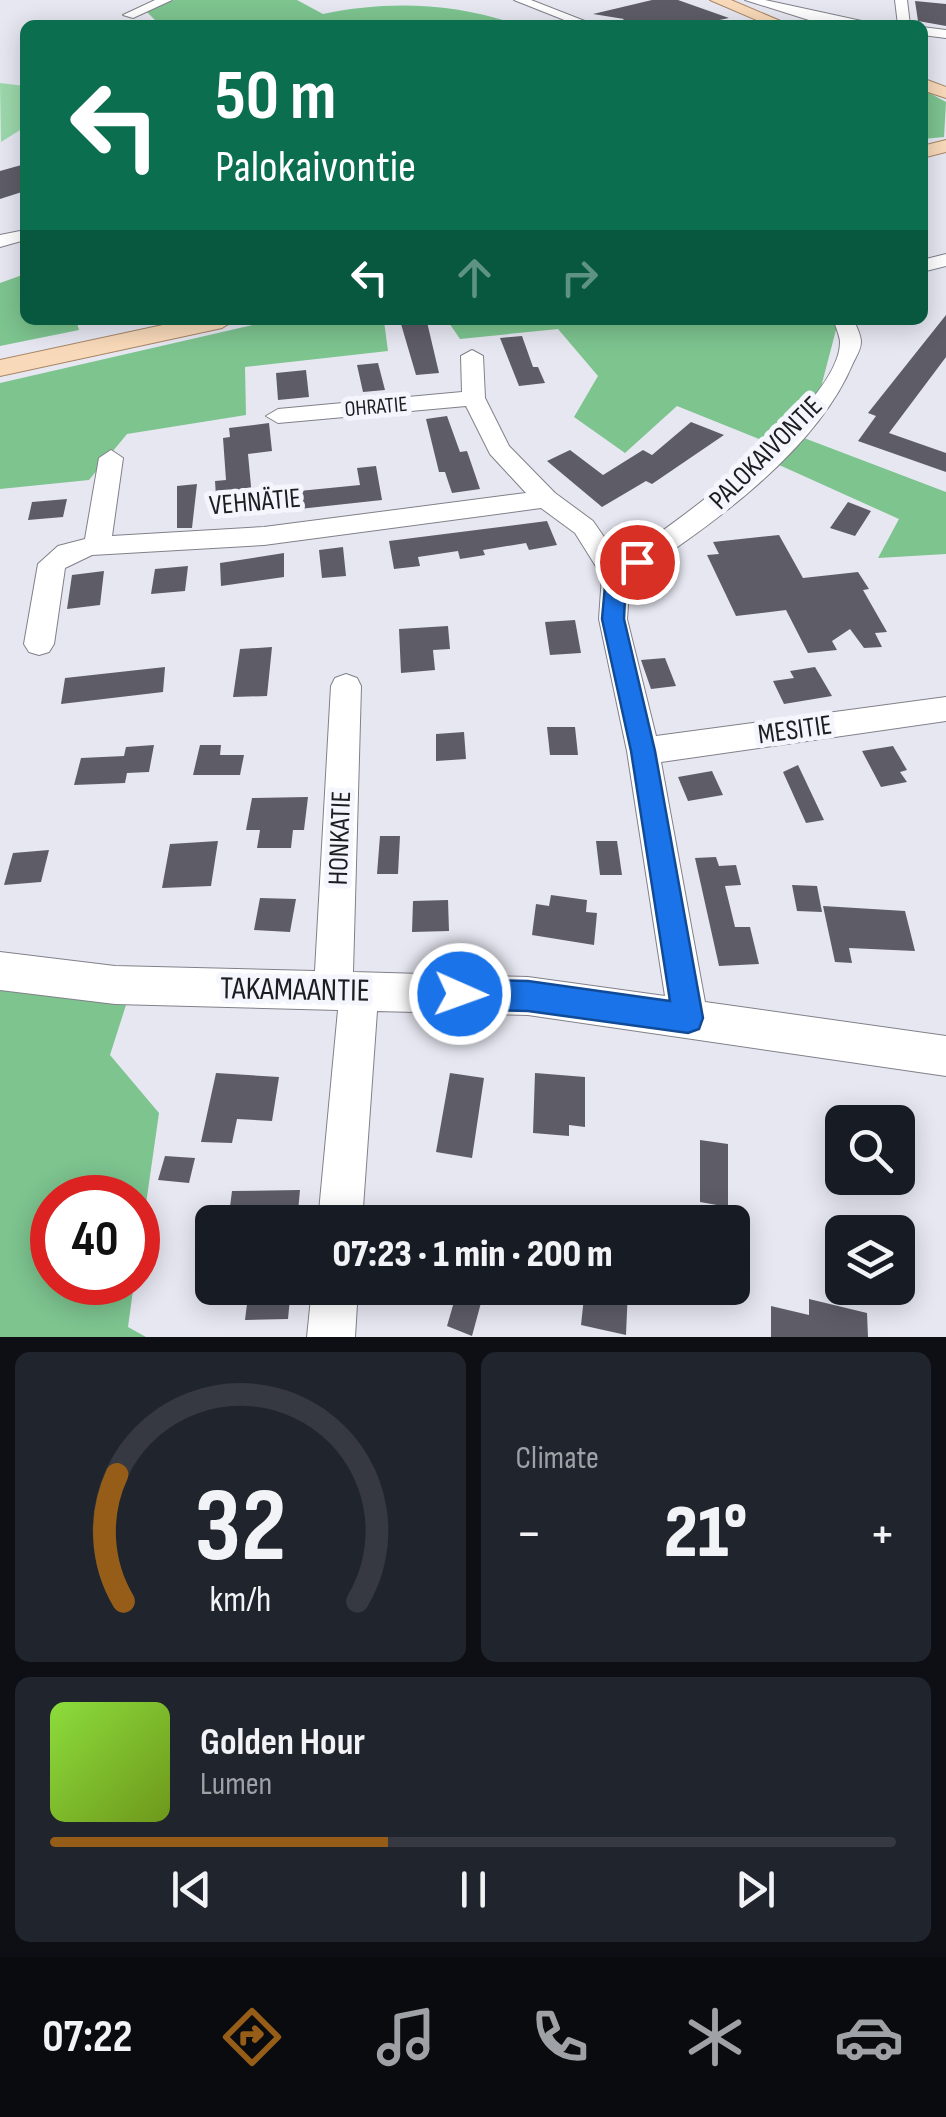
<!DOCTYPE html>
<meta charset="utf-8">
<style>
:root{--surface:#171b24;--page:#20242c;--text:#f1f3f6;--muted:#9ea1a6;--line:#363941;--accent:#965d19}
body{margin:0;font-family:"Sofia Sans Condensed",sans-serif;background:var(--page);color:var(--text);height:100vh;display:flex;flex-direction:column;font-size:38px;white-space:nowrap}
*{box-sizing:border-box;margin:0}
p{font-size:32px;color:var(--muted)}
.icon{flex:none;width:55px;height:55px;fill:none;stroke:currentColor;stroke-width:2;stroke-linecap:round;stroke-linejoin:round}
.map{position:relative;height:1337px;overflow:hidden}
.side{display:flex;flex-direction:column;gap:15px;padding:15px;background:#0d0f14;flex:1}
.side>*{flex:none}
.guide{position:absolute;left:20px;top:20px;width:908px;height:305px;border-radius:15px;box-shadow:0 5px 25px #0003;background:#0b6e4f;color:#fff;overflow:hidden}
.controls{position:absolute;left:825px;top:1105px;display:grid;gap:20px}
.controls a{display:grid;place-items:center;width:90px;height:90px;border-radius:15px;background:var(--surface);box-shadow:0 5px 25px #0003;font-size:50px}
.speed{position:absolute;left:30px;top:1175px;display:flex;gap:20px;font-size:50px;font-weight:700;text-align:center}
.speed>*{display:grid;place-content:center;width:130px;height:130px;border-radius:50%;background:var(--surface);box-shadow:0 5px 25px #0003;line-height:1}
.speed .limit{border:15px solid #d22;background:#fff;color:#111}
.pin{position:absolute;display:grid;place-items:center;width:85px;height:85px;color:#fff;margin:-42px;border:5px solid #fff;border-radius:50%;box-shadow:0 2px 10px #0007}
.me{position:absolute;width:110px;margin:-55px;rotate:92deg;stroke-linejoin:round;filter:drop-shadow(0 0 8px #0008)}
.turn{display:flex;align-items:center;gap:35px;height:210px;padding:0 30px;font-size:45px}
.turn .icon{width:130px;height:130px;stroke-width:2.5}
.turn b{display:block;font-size:70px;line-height:85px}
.lanes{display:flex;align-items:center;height:95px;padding:0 30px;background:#0003;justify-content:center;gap:50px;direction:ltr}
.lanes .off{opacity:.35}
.big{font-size:75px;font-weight:800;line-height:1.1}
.side .widget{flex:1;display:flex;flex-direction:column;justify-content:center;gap:15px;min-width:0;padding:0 35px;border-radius:15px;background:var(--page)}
.side .dial{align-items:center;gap:0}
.dial svg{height:260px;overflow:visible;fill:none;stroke:var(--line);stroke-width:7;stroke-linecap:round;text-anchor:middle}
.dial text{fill:var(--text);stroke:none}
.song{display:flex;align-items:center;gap:30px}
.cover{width:120px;height:120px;border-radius:15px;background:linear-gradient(135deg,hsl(90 70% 55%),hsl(80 70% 35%))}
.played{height:10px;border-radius:5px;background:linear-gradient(90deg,var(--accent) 40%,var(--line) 40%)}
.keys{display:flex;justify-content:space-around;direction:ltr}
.heat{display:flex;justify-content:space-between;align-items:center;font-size:55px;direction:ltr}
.side .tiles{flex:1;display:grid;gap:15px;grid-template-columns:1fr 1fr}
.widget:last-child{grid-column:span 2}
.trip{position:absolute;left:195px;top:1205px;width:555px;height:100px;border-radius:15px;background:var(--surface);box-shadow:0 5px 25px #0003;font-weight:800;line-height:100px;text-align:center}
.tabs{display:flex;height:160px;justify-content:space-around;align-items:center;background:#090b0e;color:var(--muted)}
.tabs .icon{width:70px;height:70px}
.tabs .current{color:var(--accent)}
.tabs b{font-size:45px;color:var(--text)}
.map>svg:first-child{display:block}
.green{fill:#9cd8ab}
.forest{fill:#7dc48f}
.building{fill:#5e5d67}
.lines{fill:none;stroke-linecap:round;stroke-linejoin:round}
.minor-casing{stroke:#81808a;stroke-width:2}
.major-casing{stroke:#a88666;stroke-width:2}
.minor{fill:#fff;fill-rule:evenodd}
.major{fill:#f8d9b9;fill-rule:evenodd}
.route{fill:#1a73e8;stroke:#114b97;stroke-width:2.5}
.labels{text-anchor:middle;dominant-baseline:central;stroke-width:10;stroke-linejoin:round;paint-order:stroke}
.far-street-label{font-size:22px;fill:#1d1d21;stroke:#f5f5fd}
.street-label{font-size:28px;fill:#1d1d21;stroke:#f5f5fd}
.near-street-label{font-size:32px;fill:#1d1d21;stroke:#f5f5fd}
</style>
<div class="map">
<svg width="946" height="1337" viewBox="0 0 946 1337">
<rect width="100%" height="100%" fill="#e7e7f2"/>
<path class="green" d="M0,83L25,86V127L1,142Z"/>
<path class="forest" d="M174,0H297L323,14C389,0 455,3 519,25C497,25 453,16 436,25H160L147,12Z
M922,89L946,102L944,137L923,139Z
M25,274V320H76L79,330L0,346V283Z
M275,320H391L384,321L388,351L245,367L246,415L127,434L89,480L0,489V383Z
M447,320H826L837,326L820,391L783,430L946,492V554L878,558L899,519L759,456L769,443L677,406L625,453L574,417L598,376L558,329L460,339Z
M0,990L126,1005L110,1055L159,1113L138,1260V1198H52V1282L134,1283L128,1327L146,1337H0Z"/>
<path class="building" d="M652,0H678L729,18L696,25H617L624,19L593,14Z
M915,1L946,4V26L918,21Z
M25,164V191L0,199V171Z
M946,315V357L889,433L946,453V472L858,441L876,416L868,413Z
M427,322L439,373L416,375L401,324Z
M522,336L533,367H538L545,383L519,386L500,338Z
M378,363L385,390L363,392L357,365Z
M306,370L309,397L278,400L276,373Z
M447,416L460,452L467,451L480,489L452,493L445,472H439L426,419Z
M691,422L724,435L652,484L646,481L602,507L547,461L570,450L603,475L643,450L652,455Z
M269,423L272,451L248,454L253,508L217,512L215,481L226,480L223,438L230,437L229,428Z
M376,466L382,500L290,510L289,492L360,485L357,468Z
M197,484L192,528H177V486Z
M67,499L63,517L28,520L32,502Z
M848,502L871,511L855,536L830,528Z
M547,521L557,545L529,550L526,543L483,550L485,555L460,559L458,551L418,557L420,566L394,569L389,541Z
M779,535L803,578L858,572L869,589L863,590L887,632L875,633L882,647L864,648L850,629L832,641L837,650L808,653L786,610L736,616L707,555L719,554L713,542Z
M343,547L346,576L322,578L319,550Z
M284,553V577L221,586L220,563Z
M188,566L185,591L151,594L155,569Z
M104,571L100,605L67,609L72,575Z
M575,620L581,653L550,655L545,622Z
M448,626L450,649L433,650L435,670L401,673L399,629Z
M272,647L267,696L233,697L240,649Z
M665,658L676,686L651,689L641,660Z
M165,667L163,692L61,704L65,678Z
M815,667L832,696L784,704L773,681L794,678L790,671Z
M547,727H575L578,755H550Z
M464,732L466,759L436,761V734Z
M154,745L149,772L127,773L125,783L74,785L81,758L124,756L126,747Z
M200,745H221L220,755H244L240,775H193Z
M893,746L907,770L900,772L907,782L881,787L862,751Z
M798,765L824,820L806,823L783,772Z
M712,771L723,795L688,801L678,777Z
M308,797L304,830H293L291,848H257L260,830H246L252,798Z
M380,836H400L398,874H377Z
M218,841L211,886L162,888L170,844Z
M596,841H617L622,875H600Z
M49,850L41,882L4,885L13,853Z
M716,857L719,866L736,865L741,885L725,886L735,927H750L759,964L719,966L695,858Z
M792,885L817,886L822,912L797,911Z
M551,895L587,900L586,912L597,913L594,945L532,935L536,904L549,906Z
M260,898L296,899L290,932L254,930Z
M448,900L449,931L412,932L413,901Z
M823,906L905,911L915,951L849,948L852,963L835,962Z
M216,1073L279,1077L272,1121L237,1119L232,1143L201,1142Z
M450,1073L484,1078L472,1158L436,1152Z
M535,1073L585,1077V1127L569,1125V1136L533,1133Z
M700,1140L728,1144V1207L700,1202Z
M165,1156L195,1158L189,1183L158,1180Z
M300,1190L297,1222H228L232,1191Z
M249,1288H291L288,1319L245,1320Z
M458,1288H485L472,1336L447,1326Z
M585,1288H628L626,1335L581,1325Z
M809,1299L867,1313L868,1337H771V1306L809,1315Z"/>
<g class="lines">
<g class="minor-casing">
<path id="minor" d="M155,0H172L133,18L123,15Z
M514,0H531L595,25H577Z
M745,0H765L880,25L809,20Z
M895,0H907L910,25H898Z
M922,27L946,30V38L922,35Z
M25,230V240L0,247V235Z
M946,254V266L922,272V260Z
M834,320H854C856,326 861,335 861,342C861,349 856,357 853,363C816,452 708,528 630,579L627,619L656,736L946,697V721L661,762L705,1002L946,1036V1076L528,1015L377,1011L362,1222H318L338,1010L115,1004L0,990V952L115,966L315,971L331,686L335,678L346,674L357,678L361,686L353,972L528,977L665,996L627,751L599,619L602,576L575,533L541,508L264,545L92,555L65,568L54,644L49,652L39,655L29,652L24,644L38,564L58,546L85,539L99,458L111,450L123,458L112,536L264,527L526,493L490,454L466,406L278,423L266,416L278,409L462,392L461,356L472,350L483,356L485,398L509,446L555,493L593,521L620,560C670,528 841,404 840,342C840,336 835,326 834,320Z
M312,1288H358L355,1337H307Z"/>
</g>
<g class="major-casing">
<path id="major" d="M710,0H731L790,25H768Z
M922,78L946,87V98L922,90Z
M946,140V152L922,158V146Z
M186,320H235L222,328L0,376V360Z"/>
</g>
<use href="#minor" class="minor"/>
<use href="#major" class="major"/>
</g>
<path class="route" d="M637,555L647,562L626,578L624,619L655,751L703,1018L699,1029L688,1033L528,1011L460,1009L450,1004L446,994L450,984L460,979L528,981L670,1001L631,751L602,619L606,575Z"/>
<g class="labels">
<g class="far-street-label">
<text transform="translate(376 407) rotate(-5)">OHRATIE</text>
</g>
<g class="street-label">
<text transform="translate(766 453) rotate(-45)">PALOKAIVONTIE</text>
<text transform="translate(255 502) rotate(-5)">VEHNÄTIE</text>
<text transform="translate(795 730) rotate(-8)">MESITIE</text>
<text transform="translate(340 838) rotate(-88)">HONKATIE</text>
</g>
<g class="near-street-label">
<text transform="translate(295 990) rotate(1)">TAKAMAANTIE</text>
</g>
</g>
</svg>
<div class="controls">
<a><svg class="icon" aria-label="search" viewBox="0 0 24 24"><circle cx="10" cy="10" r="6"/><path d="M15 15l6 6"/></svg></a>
<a><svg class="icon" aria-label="layers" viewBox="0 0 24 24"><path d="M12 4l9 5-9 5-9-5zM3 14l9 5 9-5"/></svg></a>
</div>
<div class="speed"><div class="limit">40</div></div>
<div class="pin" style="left:637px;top:562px;background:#d93025"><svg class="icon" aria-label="arrive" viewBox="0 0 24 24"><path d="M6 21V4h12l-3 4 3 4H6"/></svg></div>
<svg class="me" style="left:460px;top:994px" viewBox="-20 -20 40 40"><circle r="17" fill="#1a73e8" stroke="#fff" stroke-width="3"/><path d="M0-11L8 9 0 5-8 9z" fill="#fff"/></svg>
<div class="trip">07:23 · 1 min · 200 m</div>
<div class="guide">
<div class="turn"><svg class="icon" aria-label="left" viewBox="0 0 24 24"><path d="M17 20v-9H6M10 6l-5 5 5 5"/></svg><div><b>50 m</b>Palokaivontie</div></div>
<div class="lanes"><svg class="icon" aria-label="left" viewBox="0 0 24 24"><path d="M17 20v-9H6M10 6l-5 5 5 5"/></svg><svg class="icon off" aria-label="ahead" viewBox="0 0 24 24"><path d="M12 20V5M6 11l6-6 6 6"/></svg><svg class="icon off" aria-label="right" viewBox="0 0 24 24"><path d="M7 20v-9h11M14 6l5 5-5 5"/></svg></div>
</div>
</div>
<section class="side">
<div class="tiles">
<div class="widget dial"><svg viewBox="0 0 100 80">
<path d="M14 69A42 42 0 1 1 86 69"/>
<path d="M14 69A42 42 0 0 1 12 30" stroke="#965d19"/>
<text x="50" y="56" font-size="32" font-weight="700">32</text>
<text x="50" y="72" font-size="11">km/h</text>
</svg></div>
<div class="widget"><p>Climate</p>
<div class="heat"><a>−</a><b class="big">21°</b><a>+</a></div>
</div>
<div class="widget">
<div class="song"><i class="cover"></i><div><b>Golden Hour</b><p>Lumen</p></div></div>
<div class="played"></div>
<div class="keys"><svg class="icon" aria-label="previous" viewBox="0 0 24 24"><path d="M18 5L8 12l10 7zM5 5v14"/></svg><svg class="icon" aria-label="pause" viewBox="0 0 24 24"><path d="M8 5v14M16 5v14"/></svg><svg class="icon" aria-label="next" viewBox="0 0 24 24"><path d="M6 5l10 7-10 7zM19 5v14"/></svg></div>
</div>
</div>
</section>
<nav class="tabs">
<b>07:22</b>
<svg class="icon current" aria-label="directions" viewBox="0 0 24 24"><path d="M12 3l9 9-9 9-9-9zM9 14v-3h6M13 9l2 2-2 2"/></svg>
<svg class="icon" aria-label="music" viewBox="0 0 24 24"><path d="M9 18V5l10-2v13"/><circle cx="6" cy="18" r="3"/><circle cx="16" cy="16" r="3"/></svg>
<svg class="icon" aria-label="phone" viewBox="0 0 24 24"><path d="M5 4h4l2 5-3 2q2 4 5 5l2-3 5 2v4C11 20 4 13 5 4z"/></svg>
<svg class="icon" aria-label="climate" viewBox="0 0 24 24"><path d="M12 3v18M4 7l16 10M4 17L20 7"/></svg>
<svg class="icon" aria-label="car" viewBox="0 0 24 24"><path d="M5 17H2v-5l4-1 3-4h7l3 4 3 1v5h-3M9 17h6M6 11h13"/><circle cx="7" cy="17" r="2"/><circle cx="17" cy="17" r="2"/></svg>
</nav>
